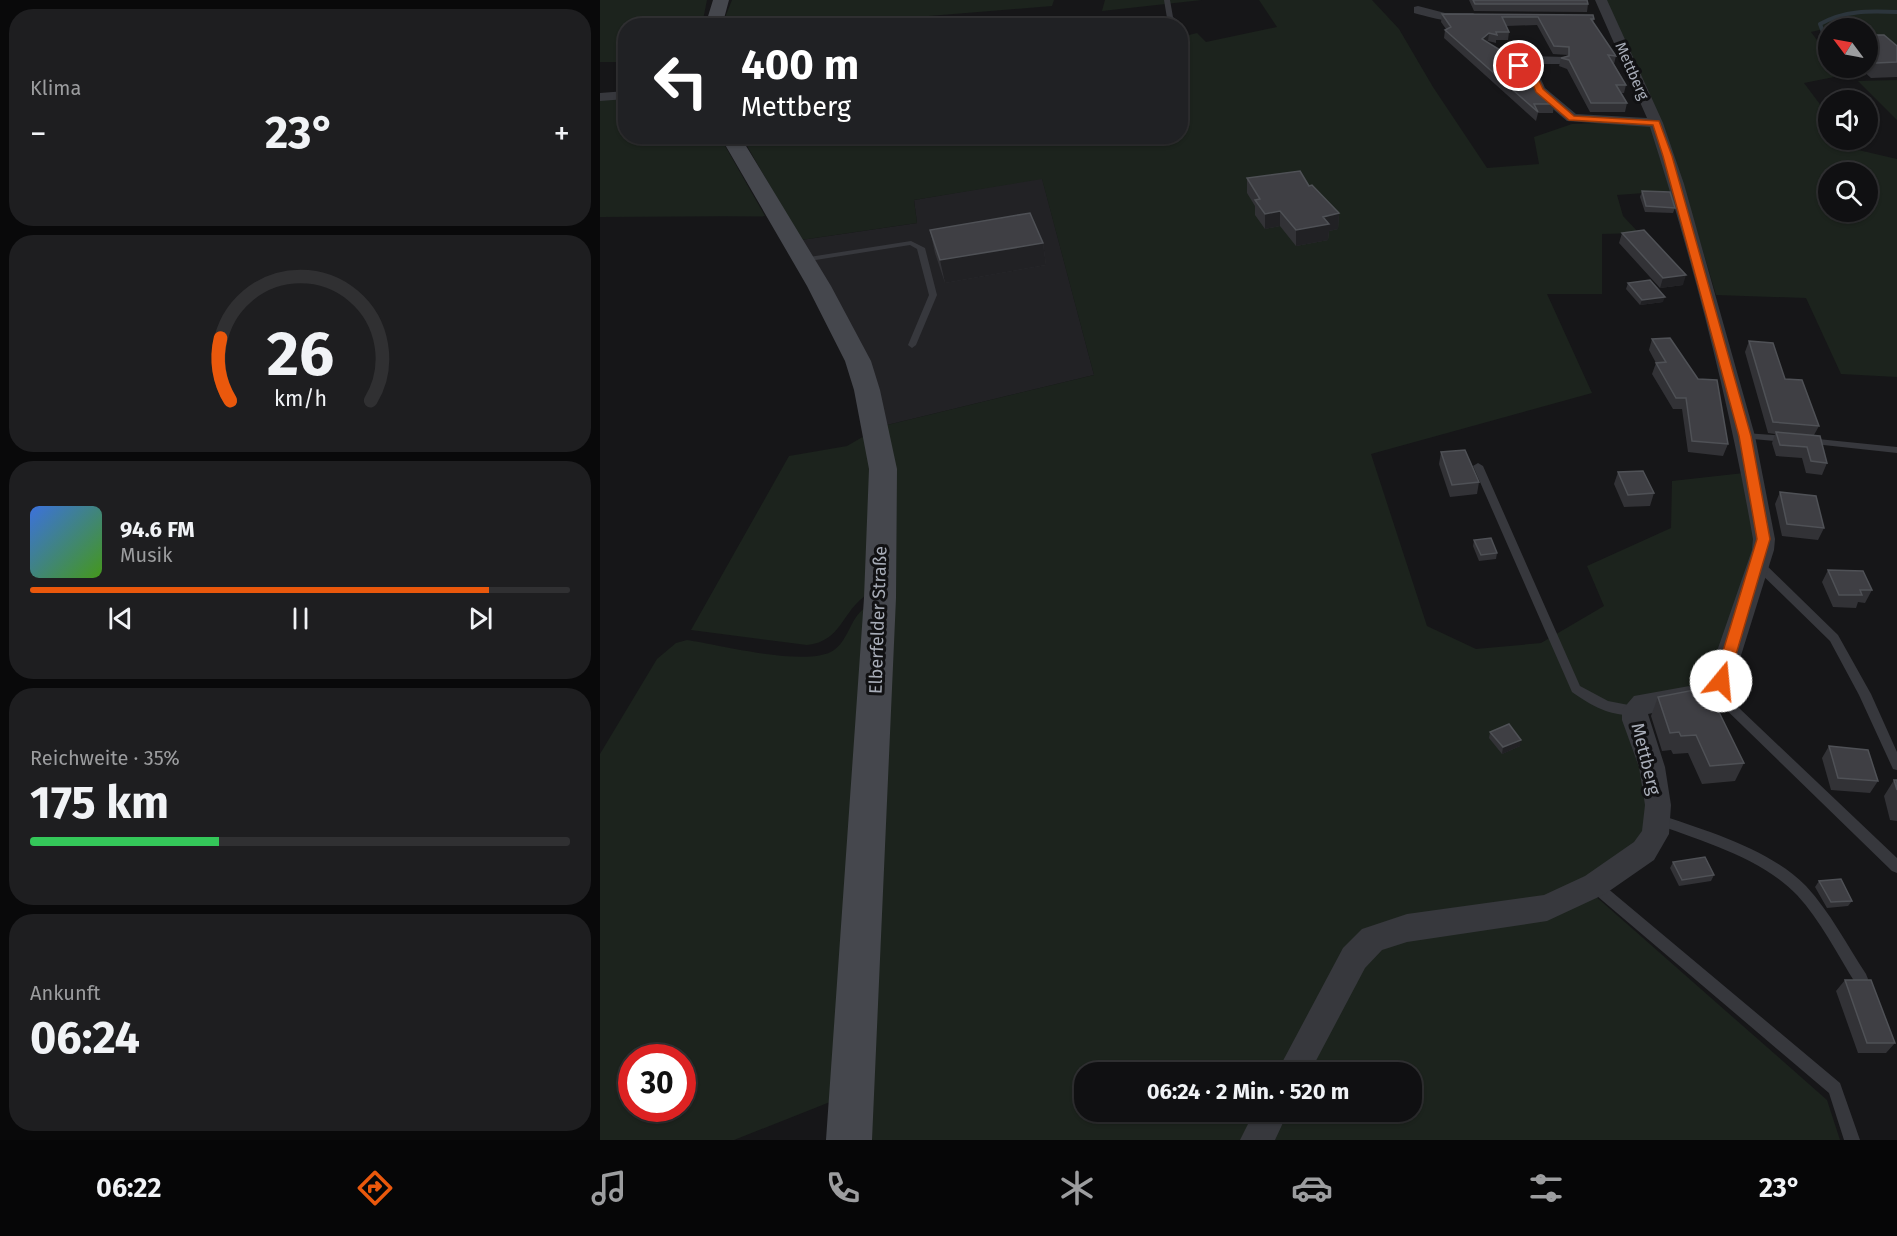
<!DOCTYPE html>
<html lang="de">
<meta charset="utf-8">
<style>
:root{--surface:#101012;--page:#1e1e20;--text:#f1f3f6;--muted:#9c9d9f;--line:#303032;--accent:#ea580c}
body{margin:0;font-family:"Fira Sans",sans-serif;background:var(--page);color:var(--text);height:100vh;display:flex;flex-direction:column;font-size:22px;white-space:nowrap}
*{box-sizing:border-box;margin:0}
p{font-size:20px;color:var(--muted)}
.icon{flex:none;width:33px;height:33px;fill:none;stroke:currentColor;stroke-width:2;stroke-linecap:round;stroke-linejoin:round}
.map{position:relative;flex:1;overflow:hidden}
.sheet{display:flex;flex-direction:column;gap:9px;padding:9px;background:#09090a;width:600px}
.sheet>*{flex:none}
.guide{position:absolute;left:18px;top:18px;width:570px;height:126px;border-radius:24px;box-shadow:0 2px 4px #0004,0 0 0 2px var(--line);background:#202124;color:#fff;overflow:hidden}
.needle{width:39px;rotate:302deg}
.buttons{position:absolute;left:1218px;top:18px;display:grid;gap:12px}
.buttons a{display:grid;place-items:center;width:60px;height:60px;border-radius:50%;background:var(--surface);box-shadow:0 2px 4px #0004,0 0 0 2px var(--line);font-size:30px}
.speed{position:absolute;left:18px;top:1044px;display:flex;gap:12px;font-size:30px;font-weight:700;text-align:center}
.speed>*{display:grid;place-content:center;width:78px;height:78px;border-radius:50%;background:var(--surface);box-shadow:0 2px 4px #0004,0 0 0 2px var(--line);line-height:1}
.speed .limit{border:9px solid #d22;background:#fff;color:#111}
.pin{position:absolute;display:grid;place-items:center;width:51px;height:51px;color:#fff;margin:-26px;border:3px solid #fff;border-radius:50%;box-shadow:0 2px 6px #0007}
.me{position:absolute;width:66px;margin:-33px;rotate:17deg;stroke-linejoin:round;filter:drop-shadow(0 0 4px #0008)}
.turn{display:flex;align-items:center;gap:21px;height:126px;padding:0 24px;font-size:27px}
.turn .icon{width:78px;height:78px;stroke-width:2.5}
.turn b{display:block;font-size:42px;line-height:51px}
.big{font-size:45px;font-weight:700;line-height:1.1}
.sheet .widget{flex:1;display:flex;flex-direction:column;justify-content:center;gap:9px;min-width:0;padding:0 21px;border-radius:24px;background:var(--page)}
.sheet .dial{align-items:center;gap:0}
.dial svg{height:156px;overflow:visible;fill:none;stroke:var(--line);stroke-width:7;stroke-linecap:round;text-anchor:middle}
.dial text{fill:var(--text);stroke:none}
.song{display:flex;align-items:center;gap:18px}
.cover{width:72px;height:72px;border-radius:9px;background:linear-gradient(135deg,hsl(220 70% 55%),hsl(100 70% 35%))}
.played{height:6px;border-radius:3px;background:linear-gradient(90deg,var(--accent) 85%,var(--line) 85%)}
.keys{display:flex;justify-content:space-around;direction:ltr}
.heat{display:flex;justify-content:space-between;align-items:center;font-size:33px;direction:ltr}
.charge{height:9px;border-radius:4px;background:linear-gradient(90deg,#34c759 35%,var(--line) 0)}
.trip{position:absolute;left:474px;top:1062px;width:348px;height:60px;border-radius:24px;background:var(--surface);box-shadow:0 2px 4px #0004,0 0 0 2px var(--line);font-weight:700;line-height:60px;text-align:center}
.dock{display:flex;height:96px;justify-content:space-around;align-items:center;background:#060607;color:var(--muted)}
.dock .icon{width:42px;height:42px}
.dock .current{color:var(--accent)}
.dock b{font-size:27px;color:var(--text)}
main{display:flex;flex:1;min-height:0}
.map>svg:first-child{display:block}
.built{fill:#222225}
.green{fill:#1c231d;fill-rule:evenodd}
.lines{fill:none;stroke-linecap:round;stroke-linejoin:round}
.stream{stroke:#2c353c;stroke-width:4}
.service{fill:#37383d;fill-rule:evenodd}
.minor{fill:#37383d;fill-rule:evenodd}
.secondary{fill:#45474d;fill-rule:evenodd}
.wall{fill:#323236}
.shaded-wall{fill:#212124}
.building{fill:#3f3f44;stroke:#4f5156;stroke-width:1.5}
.route{fill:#ea580c;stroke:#983908;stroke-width:1.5}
.labels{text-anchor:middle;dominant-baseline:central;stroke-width:6;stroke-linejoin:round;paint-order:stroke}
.far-street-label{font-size:15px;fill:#a8adb8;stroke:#111113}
.street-label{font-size:18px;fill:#a8adb8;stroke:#111113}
</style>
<main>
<section class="sheet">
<div class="widget"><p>Klima</p>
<div class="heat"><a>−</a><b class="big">23°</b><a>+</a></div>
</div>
<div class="widget dial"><svg viewBox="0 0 100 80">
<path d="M14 69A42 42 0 1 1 86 69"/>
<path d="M14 69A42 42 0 0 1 9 37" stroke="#ea580c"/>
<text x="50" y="56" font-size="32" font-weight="700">26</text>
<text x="50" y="72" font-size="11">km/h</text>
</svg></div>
<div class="widget">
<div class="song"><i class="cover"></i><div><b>94.6 FM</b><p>Musik</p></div></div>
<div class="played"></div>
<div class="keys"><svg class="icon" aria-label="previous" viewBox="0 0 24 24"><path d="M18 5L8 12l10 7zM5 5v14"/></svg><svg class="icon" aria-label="pause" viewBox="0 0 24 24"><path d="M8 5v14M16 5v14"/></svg><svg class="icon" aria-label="next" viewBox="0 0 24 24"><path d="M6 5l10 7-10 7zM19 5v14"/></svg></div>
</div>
<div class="widget"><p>Reichweite · 35%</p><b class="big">175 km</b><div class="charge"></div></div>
<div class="widget"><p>Ankunft</p><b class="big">06:24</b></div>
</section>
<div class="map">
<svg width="1297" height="1140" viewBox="0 0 1297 1140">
<rect width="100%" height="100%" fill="#161618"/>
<path class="built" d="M442,178L494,375L283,426L201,240L317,223L314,200Z"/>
<path class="green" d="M0,0H107L102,25L26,26L25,62H0Z
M132,0H454L452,6L280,20L279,25H122Z
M505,0H602L502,11Z
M659,0H772L799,29L833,87L887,168L939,164L934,137L972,124L1049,121L1072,191L1017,195L1023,216L1039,233L1002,234V294H947L992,393L771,454L827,626L876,649L941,643L1004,606L987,566L1071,528L1072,481L1144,473L1158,545L1105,687L1042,696L1048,830L990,882L750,954L686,1072H484V1112H665L650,1140H263L283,426L494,375L442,179L314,200L317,223L201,240L142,137L580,136L581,37L597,33L606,42L677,27Z
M1005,0H1297V53L1268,40V28H1228L1211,32L1228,55V68H1238L1244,75L1204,83L1228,115V140H1247L1254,149L1297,159V377L1241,374L1206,298L1116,295L1093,218ZM1228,172H1268V212H1228Z
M1297,80V120L1258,81Z
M25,97L26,136L120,137L165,216L0,217V98Z
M266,435L272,489L269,593C240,612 243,641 207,645L91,630L189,456L247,446Z
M268,607L235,1100L134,1140H0V754L57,659L76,643L87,640C120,645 209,668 234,650C250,639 251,613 268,607ZM32,1058H82V1108H32Z
M993,894L1227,1100L1240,1140H664L679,1112H812V1072H699L758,959L776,943Z"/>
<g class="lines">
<path class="stream" d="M1224,46L1226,40L1220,24C1245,10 1269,11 1297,12"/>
<path class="service" d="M564,0H570L573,17L579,21V23H575L567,18Z
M311,241L325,248L337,295L316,345L312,348L308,345L329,295L317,249L310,245L203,262L199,260L203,258Z
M1145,433L1187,436L1192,439L1187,442L1142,438L1140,436Z
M1208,438L1297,447V453L1205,443L1203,441L1205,439Z
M878,463L883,466L980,686L1008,701L1039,707L1041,710L1039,713C1016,720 990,705 972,692L873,466Z
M1158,560L1162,561L1238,635L1271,694L1297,752V770L1293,769L1259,695L1230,641L1154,567L1153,564L1154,561Z
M1114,686L1118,688L1297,858V873L1292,871L1110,694L1108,691L1110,688Z
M1057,814C1105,830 1170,849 1206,886C1230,912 1247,945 1266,974L1268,979L1266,984L1261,986L1256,984C1237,954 1221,921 1197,895C1162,858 1099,840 1053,823L1051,819L1053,815Z
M995,880L1000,882L1240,1083L1260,1140H1244L1229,1093L990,890L988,886L990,882Z"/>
<path class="minor" d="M995,0H1007L1063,123L1084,184L1155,436L1175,539L1174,550L1133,681L1123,698L1048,714L1065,767L1071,805L1069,834L1054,860L1005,894L947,921L807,942L782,950L765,968L710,1072H677L743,948L762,929L807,914L944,895L985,876L1034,842L1042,831L1045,805L1039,767L1022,720V710L1034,696L1106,683L1152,550L1153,539C1129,400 1093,262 1050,127L967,121L934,93L925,72L911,63L927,56L966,57V63L961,64H929L937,70L945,88L976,114L1047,118Z
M818,6L845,13H873L879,17C866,28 829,17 814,13V7Z
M26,91V99L0,101V93Z
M654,1112H688L675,1140H640Z"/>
<path class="secondary" d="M113,0H129L122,26H105Z
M120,136H140L231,286L271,361L280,390L297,469L296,598L272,1140H226L264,598L269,469L254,390L245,361L207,286Z"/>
</g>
<path class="wall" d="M869,0H987L988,4L987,12L874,11Z
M842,14L994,19L993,23L1016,56L1014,64L1026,85L1024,93H1022L1027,103L1025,112H990L967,69L959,66L961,58L968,55L953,54L937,25L906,26L909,32L908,40H896V43L888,41L887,42L907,59L906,64L926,86L954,104L953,113H938L936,121L844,38L845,30L846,29L841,22Z
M1268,35L1297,46V77L1271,78L1260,68H1268Z
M1238,93L1263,100H1236Z
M1268,106L1278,119L1275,128H1268Z
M647,178L709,186L739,213L738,229L729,231L728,240L696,246L680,226L665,229L655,215V206L647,193Z
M1042,191L1075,208L1073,213L1045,212L1040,197Z
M330,230L443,243L446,265L345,283L335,253Z
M1022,233L1083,285L1060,288L1019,243Z
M1028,283L1063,302L1040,305L1026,289Z
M1052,339L1128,444L1123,456L1088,452L1082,409H1073L1052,374L1056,363L1049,350Z
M1149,341L1185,379L1219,426L1214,435L1227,463L1222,475L1206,473L1202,458L1176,456L1172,443L1175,434L1168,433L1145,352Z
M841,452L879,482L877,494L850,497L839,464Z
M1018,472L1054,493L1050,506L1024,507L1014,484Z
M1180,492L1224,528L1218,540L1182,536L1175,504Z
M874,540L897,553L896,559L879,561L873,546Z
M1228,570L1272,590L1265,603L1258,602L1256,608L1233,607L1222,582Z
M1058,697L1101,703L1144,763L1135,781L1102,784L1088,753L1073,754L1071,750L1062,751L1051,716Z
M890,732L920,746L902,754L889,738Z
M1229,746L1278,781L1270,793L1231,790L1222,758Z
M1294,780H1297V821L1290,820L1284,796Z
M1073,862L1114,875L1111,881L1079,886L1070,868Z
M1219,881L1252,901L1248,906L1227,908L1215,887Z
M1245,980L1295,1043L1286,1053H1258L1236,991Z"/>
<path class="shaded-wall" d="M889,33L888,41L881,48L882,39Z
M680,211V226L665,229V214Z
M739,213L738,229L729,231L728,240L696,246V230L723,217Z
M443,243L446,265L345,283L340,260Z
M1086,275L1083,285L1060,288L1063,278Z
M1065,297L1063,302L1040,305L1042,300Z
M921,740L920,746L902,754L903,747Z"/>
<path class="building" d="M873,0H987L988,4H875Z
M842,14L993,15L994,19H991L1016,56L1008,55L1026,85H1016L1027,103H991L969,60L961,58L969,56V47L954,46L938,17H902L909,32H896L897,35L889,33L882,39L905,53L907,59H900L922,77L926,86L931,85L954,104H934L938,112L845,30L851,27Z
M1268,35H1284L1297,46V62L1276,63L1268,55Z
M1238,93H1257L1263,100H1243Z
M1268,106L1278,119H1268Z
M700,171L709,186L712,185L739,213L723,217L729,224L696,230L680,211L665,214L655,200L660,199L647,178Z
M1042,191L1070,192L1075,208L1046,206Z
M430,213L443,243L340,260L330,230Z
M1044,230L1086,275L1063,278L1022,233Z
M1050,280L1065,297L1042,300L1028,283Z
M1070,338L1098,379L1117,380L1128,444L1092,441L1086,398H1076L1056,363L1066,362L1052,339Z
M1149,341L1173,343L1185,379L1202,380L1219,426L1173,422Z
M1176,432L1220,436L1227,463L1211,461L1207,447L1180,445Z
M865,450L879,482L852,485L841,452Z
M1043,471L1054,493L1028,495L1018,472Z
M1180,492L1216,496L1224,528L1187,524Z
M891,538L897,553L881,555L874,540Z
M1228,570L1263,571L1272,590H1260L1262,595H1239Z
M1094,690L1101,703L1114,702L1144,763L1110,766L1096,735L1081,736L1079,732L1070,733L1058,697Z
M909,724L921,740L903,747L890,732Z
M1229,746L1268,750L1278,781L1238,778Z
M1294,780H1297V790Z
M1105,857L1114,875L1082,880L1073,862Z
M1241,879L1252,901L1231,902L1219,881Z
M1245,980H1271L1295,1043H1267Z"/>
<path class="route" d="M919,64L934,69L943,89L974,116L1059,121L1072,156L1151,436L1170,539L1127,685H1116L1114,681L1157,539L1139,436L1063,156L1053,125L969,120L936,92L928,72L915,66Z"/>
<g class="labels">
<g class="far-street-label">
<text transform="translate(1032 71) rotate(66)">Mettberg</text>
</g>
<g class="street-label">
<text transform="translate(278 620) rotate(-88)">Elberfelder Straße</text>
<text transform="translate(1046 759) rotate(76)">Mettberg</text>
</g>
</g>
</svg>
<div class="buttons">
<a><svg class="needle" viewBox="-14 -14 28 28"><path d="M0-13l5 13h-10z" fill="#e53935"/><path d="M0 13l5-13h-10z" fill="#9c9d9f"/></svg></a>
<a><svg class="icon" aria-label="sound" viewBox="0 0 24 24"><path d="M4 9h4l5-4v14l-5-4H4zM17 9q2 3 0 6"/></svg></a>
<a><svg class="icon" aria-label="search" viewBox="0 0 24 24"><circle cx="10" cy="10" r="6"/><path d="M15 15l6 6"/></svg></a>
</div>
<div class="speed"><div class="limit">30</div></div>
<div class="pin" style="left:919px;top:66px;background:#d93025"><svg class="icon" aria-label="arrive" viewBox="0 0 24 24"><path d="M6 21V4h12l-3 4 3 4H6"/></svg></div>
<svg class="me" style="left:1121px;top:681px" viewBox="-20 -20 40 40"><circle r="19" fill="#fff"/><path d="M0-13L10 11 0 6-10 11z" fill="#ea580c"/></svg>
<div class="trip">06:24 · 2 Min. · 520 m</div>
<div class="guide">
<div class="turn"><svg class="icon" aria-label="left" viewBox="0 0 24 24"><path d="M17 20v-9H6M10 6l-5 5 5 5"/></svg><div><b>400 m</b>Mettberg</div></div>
</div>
</div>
</main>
<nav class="dock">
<b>06:22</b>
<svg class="icon current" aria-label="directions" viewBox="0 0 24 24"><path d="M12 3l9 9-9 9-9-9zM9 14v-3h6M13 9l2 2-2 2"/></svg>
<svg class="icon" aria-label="music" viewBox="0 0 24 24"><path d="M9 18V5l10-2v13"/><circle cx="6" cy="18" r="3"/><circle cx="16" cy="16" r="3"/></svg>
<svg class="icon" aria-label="phone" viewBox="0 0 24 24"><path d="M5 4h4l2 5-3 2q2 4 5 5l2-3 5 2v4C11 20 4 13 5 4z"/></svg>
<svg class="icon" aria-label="climate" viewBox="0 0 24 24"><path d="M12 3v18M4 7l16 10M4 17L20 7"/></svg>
<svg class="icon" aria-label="car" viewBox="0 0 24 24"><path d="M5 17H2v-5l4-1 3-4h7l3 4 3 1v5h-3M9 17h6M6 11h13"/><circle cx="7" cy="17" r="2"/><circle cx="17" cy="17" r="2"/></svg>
<svg class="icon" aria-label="filters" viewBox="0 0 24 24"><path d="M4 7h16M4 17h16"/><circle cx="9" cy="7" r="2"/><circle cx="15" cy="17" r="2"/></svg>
<b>23°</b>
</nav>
